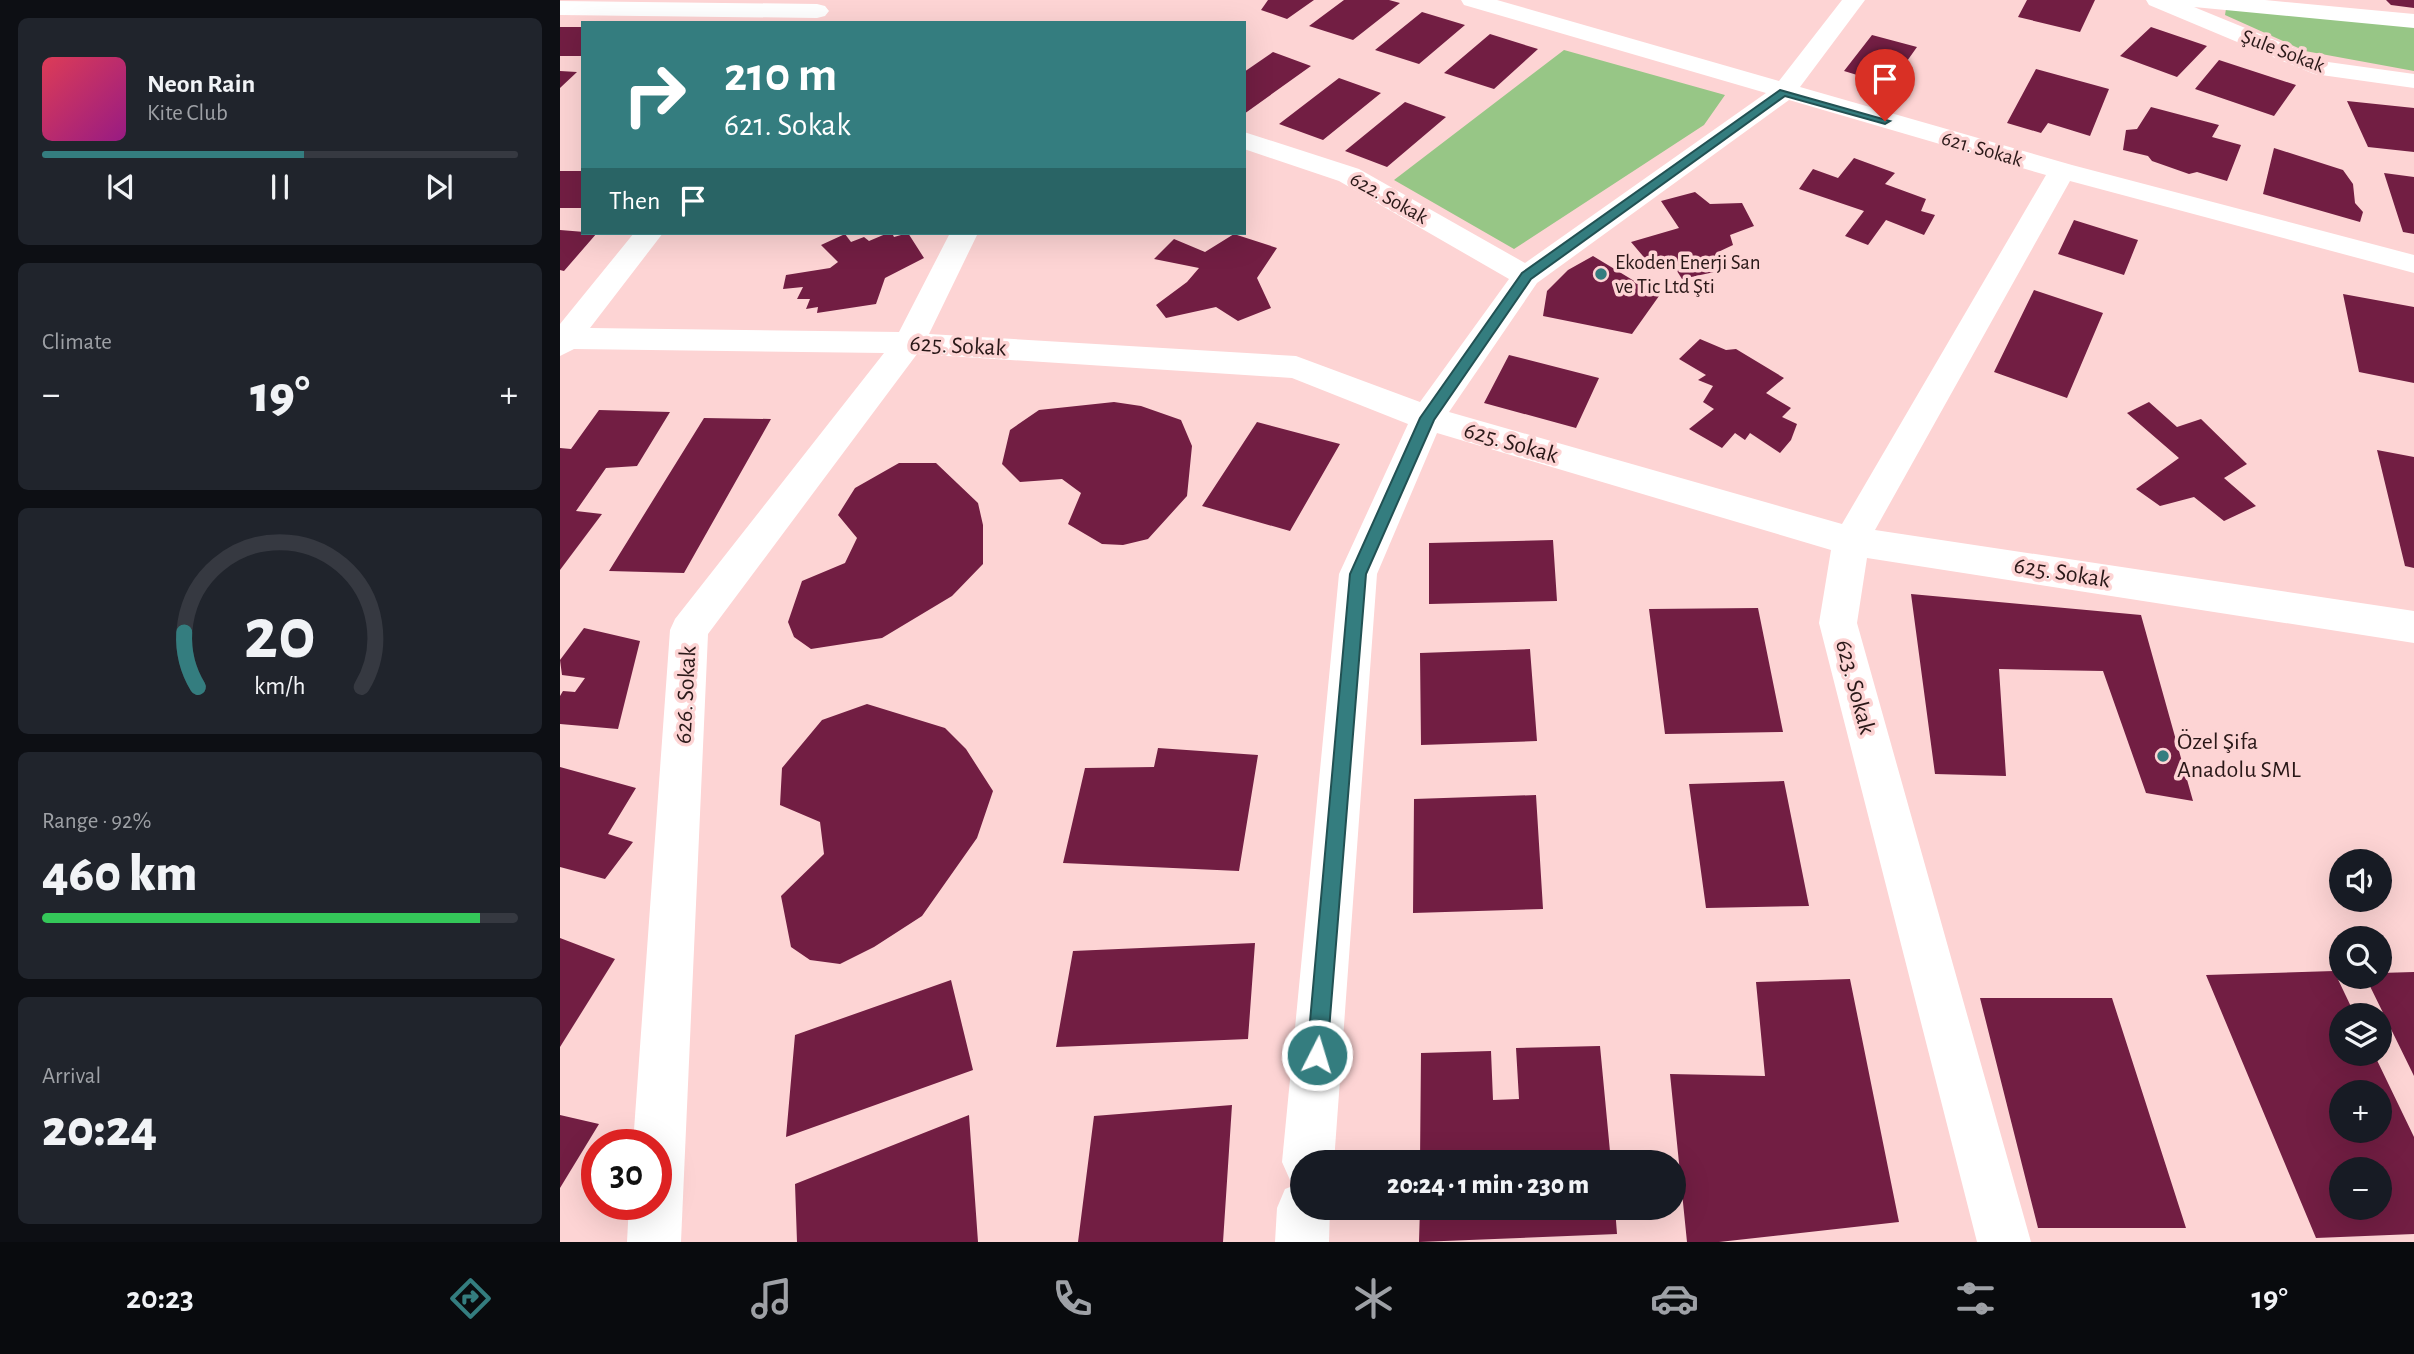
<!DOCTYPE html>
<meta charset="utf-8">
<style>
:root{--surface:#171b24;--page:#20242c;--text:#f1f3f6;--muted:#9ea1a6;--line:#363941;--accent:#347d7f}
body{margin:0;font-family:"Alegreya Sans",sans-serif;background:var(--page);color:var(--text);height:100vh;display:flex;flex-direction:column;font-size:26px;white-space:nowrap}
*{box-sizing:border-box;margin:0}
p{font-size:23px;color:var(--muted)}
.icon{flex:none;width:38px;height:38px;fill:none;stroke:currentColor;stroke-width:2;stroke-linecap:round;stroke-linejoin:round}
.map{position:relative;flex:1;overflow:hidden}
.sheet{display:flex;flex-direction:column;gap:18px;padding:18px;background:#0d0f14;width:560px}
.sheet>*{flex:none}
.banner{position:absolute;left:21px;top:21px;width:665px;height:214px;border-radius:0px;box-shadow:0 7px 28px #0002;background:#347d7f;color:#fff;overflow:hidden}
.buttons{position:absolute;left:1769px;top:849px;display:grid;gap:14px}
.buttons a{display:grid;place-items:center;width:63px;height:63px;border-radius:50%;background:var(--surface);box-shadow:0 7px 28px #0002;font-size:35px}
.speed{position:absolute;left:21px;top:1129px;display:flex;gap:14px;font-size:35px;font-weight:700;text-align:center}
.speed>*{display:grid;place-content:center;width:91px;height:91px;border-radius:50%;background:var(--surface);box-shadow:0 7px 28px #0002;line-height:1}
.speed .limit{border:10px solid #d22;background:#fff;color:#111}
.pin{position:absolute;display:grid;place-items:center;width:60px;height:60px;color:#fff;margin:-72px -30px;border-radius:50% 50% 50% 0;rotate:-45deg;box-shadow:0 0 7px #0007}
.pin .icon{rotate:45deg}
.me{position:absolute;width:77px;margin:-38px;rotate:5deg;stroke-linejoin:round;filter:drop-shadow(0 0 5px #0008)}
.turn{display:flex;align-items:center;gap:24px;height:147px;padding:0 28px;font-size:32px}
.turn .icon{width:91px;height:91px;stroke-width:2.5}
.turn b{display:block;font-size:49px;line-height:60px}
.then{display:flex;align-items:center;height:66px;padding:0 28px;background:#0003;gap:14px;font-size:26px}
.big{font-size:52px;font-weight:800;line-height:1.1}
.sheet .card{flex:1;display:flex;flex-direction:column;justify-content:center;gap:10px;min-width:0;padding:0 24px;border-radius:10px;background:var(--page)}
.sheet .dial{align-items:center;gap:0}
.dial svg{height:182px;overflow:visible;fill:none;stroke:var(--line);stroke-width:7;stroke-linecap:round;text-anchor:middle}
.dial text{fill:var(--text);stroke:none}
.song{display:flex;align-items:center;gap:21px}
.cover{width:84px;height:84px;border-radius:10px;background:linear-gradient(135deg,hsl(350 70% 55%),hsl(310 70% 35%))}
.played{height:7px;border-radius:4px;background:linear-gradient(90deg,var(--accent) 55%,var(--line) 55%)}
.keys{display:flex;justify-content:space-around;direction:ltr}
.heat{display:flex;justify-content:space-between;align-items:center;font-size:38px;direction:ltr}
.charge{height:10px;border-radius:5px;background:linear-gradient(90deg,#34c759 92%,var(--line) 0)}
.trip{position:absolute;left:730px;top:1150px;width:396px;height:70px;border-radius:35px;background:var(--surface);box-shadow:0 7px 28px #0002;font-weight:800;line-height:70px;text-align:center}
.tabs{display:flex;height:112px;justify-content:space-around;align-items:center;background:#090b0e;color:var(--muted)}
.tabs .icon{width:49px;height:49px}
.tabs .selected{color:var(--accent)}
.tabs b{font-size:32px;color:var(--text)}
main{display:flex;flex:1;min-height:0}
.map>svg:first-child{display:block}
.green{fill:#97c686}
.building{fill:#721e43;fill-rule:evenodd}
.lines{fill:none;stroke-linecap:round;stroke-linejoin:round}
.minor{fill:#fff;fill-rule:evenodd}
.route{fill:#347d7f;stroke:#225153;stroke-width:2}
.poi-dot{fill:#347d7f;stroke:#fdd4d4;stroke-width:2.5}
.labels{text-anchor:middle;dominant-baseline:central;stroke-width:7;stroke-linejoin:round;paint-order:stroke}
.far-street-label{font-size:21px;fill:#2a1818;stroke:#fdd4d4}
.far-poi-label{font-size:21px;fill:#2a1818;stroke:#fdd4d4;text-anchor:start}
.street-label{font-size:24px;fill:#2a1818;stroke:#fdd4d4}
.poi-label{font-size:24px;fill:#2a1818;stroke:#fdd4d4;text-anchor:start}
</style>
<main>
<section class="sheet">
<div class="card">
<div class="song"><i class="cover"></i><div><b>Neon Rain</b><p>Kite Club</p></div></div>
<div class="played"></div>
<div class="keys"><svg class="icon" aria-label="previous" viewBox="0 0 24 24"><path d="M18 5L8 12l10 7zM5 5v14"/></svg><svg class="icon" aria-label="pause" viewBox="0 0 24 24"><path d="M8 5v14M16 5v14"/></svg><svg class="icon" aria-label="next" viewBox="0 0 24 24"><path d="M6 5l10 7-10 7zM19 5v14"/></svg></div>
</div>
<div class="card"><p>Climate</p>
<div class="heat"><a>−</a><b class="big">19°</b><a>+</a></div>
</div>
<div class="card dial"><svg viewBox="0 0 100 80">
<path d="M14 69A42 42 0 1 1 86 69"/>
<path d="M14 69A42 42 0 0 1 8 45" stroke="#347d7f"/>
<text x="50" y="56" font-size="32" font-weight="700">20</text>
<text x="50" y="72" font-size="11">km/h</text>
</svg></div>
<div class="card"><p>Range · 92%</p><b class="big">460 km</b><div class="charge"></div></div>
<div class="card"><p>Arrival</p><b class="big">20:24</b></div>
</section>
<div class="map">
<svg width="1854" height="1242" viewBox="0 0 1854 1242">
<rect width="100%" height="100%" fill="#fdd4d4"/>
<path class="green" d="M1666,9L1854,26V71L1745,51L1665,15Z
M1004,50L1165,95L1144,125L954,249L834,180Z"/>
<path class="building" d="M708,0H754L727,19L701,10Z
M784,0H829L840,3L793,40L749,26Z
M1467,0H1535L1520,32L1458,17Z
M1826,0H1854V8L1831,5Z
M862,12L905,25L859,64L815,50Z
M0,27H23V56H0Z
M1591,27L1647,46L1617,77L1560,56Z
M930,34L978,49L934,89L884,73Z
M1312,35L1357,47L1330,85L1284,71Z
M713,52L751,66L684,114V72Z
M1659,60L1736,85L1714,116L1635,89Z
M1476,69L1549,89L1530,136L1488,123L1481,133L1447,123Z
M0,71L17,72L0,88Z
M779,78L821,93L763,140L719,124Z
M1787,101L1854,108V152L1808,147Z
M845,102L886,117L827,167L785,151Z
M1591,107L1659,125L1652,137L1681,145L1667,181L1637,172L1629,174L1592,161L1588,156L1563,150L1566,130L1577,129Z
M1714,148L1783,170L1793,184L1795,203L1803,212L1800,222L1703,194Z
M1294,158L1335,173L1325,184L1366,199L1361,211L1375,215L1364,235L1326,220L1308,245L1285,236L1304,211L1239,189L1253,169L1278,178Z
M0,171H23V208H0Z
M1824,173L1854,177V234L1843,232Z
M1135,192L1150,204L1182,203L1194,226L1170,235L1173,245L1156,253L1159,271L1122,279L1112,263L1088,262L1071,242L1119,228L1101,201Z
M1514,220L1578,240L1564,275L1498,254Z
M0,230L37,233L4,271L0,270Z
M328,233H332L334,237L348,233L364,258L325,278L316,304L257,313L258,307L246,309L250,299H237L243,287L223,289L226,275L270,268L278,262L261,245L285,234L291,242L304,237L309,241Z
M674,234L717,248L697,278L711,308L678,321L656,307L606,318L596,305L627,282L639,268L594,259L614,239L645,252Z
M1033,256L1099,296L1072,334L983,316L987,291L1008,270Z
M1474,290L1543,313L1507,398L1434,372Z
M1783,294L1854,307V383L1799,372Z
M1140,339L1166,350L1176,349L1224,378L1206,393L1231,408L1222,417L1237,424L1231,440L1220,453L1190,433L1185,440L1175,433L1162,448L1129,429L1154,409L1143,402L1153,386L1138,380L1146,375L1119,359Z
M949,355L1039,378L1016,428L924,403Z
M554,402L581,406L621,420L632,446L627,496L588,539L563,545L542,544L508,524L521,493L502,479L460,482L442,464L450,430L479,410Z
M1589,402L1617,427L1641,419L1687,464L1664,478L1696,506L1664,521L1634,497L1600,506L1576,489L1619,458L1567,413Z
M39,410L110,412L77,466L46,468L16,511L42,514L0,570V448L11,449Z
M144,418L211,419L124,573L49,571Z
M697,422L780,444L730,531L642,506Z
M1817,450L1854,457V568L1845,566Z
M339,463H376L418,503L423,525V564L392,596L322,638L251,649L234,637L228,622L242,581L285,563L297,538L278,515L295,488Z
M993,540L997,601L869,604V543Z
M1351,594L1581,615L1633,801L1586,793L1543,671L1439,669L1446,776L1375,774Z
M1198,608L1223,732L1105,734L1089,609Z
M24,628L80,641L58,729L0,724V696L3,691L15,692L25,678L2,675L0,660Z
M970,649L977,741L861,745L860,653Z
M307,704L385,728L406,749L433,791L417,838L362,916L314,947L280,964L250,960L231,947L221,896L264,854L260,822L220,805L222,768L262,720Z
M598,748L698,755L679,871L503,863L525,768L594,767Z
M0,767L76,788L48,834L73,842L45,879L0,867Z
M1224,781L1249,906L1146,908L1129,784Z
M976,795L983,909L853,913L854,799Z
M0,938L55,959L0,1047Z
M695,943L688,1039L496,1047L513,951Z
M1774,971L1795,1015H1782V1054H1814L1854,1137V1234L1756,1238L1646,975ZM1782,1092H1820V1130H1782ZM1782,1169H1820V1208H1782Z
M1854,972V1076L1805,976H1820V973Z
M1290,979L1339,1222L1159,1242H1127L1110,1074L1205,1076L1196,982Z
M391,980L413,1070L226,1137L235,1035Z
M1420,998H1552L1626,1228H1478Z
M1040,1046L1051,1162H860L861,1053L931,1051L933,1100L959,1099L956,1048Z
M672,1105L663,1242H518L534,1116Z
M0,1115L39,1124L0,1188Z
M409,1115L418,1242H237L235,1184Z
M860,1208H1055L1057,1234L859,1242Z"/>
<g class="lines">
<path class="minor" d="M901,0H937L1219,81L1282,0H1305L1240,87L1512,165L1854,255V273L1510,181L1315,530L1854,611V643L1307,558L1297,623L1471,1242H1417L1259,623L1271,550L877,433L817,574L774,1162H742V1208H770L769,1242H715L717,1208L725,1189L738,1184L730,1180L722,1162L779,574L848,424L732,378L357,354L148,634L121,1242H67L69,1204H96V1144H73L110,630L115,619L324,353L14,349L0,356V324L74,233H103L30,328L339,332L390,233H418L369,334L736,356L860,402L949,279L779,181L684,149V132L799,169L965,263L1206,93L904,5ZM1229,100L1486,175L1282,524L889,412L977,283Z
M1586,0H1705L1854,14V28L1634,7L1768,62L1854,74V88L1754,74L1589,5Z
M0,1L257,4L265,6L269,11L265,16L257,18L0,15Z"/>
</g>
<path class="route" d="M1220,90L1330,121L1325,124L1225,96L971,279L874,420L806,574L767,1055L764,1062L757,1065L750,1062L747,1055L790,574L860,418L962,273Z"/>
<g class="poi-dot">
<circle cx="1041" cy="274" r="7"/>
<circle cx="1603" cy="756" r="7"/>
</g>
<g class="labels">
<g class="far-street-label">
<text transform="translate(1723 51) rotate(21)">Şule Sokak</text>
<text transform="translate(1422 149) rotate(16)">621. Sokak</text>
<text transform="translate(829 198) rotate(29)">622. Sokak</text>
</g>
<g class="far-poi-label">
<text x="1055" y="262">Ekoden Enerji San<tspan x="1055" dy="24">ve Tic Ltd Şti</tspan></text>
</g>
<g class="street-label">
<text transform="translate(398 346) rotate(3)">625. Sokak</text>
<text transform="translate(951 443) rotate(16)">625. Sokak</text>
<text transform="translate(1502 573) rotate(9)">625. Sokak</text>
<text transform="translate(1295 687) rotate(75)">623. Sokak</text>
<text transform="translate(126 695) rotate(-87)">626. Sokak</text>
</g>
<g class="poi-label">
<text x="1617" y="742">Özel Şifa<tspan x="1617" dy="28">Anadolu SML</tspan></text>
</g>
</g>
</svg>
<div class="buttons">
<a><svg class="icon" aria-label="sound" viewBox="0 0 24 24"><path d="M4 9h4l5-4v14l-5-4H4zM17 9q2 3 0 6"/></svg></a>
<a><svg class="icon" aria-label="search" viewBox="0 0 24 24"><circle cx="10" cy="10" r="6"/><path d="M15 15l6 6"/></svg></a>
<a><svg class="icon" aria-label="layers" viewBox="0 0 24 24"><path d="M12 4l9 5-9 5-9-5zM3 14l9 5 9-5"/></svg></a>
<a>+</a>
<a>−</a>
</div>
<div class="speed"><div class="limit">30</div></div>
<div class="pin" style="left:1325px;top:121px;background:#d93025"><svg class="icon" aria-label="arrive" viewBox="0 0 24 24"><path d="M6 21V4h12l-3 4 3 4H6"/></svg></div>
<svg class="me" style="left:757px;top:1055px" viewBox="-20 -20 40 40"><circle r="17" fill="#347d7f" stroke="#fff" stroke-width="3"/><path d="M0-11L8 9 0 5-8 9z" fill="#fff"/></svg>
<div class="trip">20:24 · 1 min · 230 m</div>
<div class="banner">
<div class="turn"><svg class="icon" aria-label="right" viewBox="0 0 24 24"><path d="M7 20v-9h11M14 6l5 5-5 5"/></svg><div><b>210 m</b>621. Sokak</div></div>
<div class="then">Then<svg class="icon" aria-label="arrive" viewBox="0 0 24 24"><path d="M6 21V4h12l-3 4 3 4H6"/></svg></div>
</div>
</div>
</main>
<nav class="tabs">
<b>20:23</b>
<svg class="icon selected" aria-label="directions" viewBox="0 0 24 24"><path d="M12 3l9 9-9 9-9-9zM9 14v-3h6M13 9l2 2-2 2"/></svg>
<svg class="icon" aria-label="music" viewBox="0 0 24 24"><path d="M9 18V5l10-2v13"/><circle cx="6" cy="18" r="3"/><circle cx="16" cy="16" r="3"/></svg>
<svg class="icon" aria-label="phone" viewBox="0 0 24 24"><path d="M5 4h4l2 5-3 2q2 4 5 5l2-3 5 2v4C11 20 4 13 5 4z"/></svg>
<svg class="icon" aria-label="climate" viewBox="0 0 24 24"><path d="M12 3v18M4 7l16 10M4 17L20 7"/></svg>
<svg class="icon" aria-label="car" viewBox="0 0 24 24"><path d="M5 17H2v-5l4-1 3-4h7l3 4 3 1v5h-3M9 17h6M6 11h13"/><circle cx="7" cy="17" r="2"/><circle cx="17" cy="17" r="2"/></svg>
<svg class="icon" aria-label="filters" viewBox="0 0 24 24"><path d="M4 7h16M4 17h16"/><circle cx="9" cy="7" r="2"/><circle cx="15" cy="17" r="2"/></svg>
<b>19°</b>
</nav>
